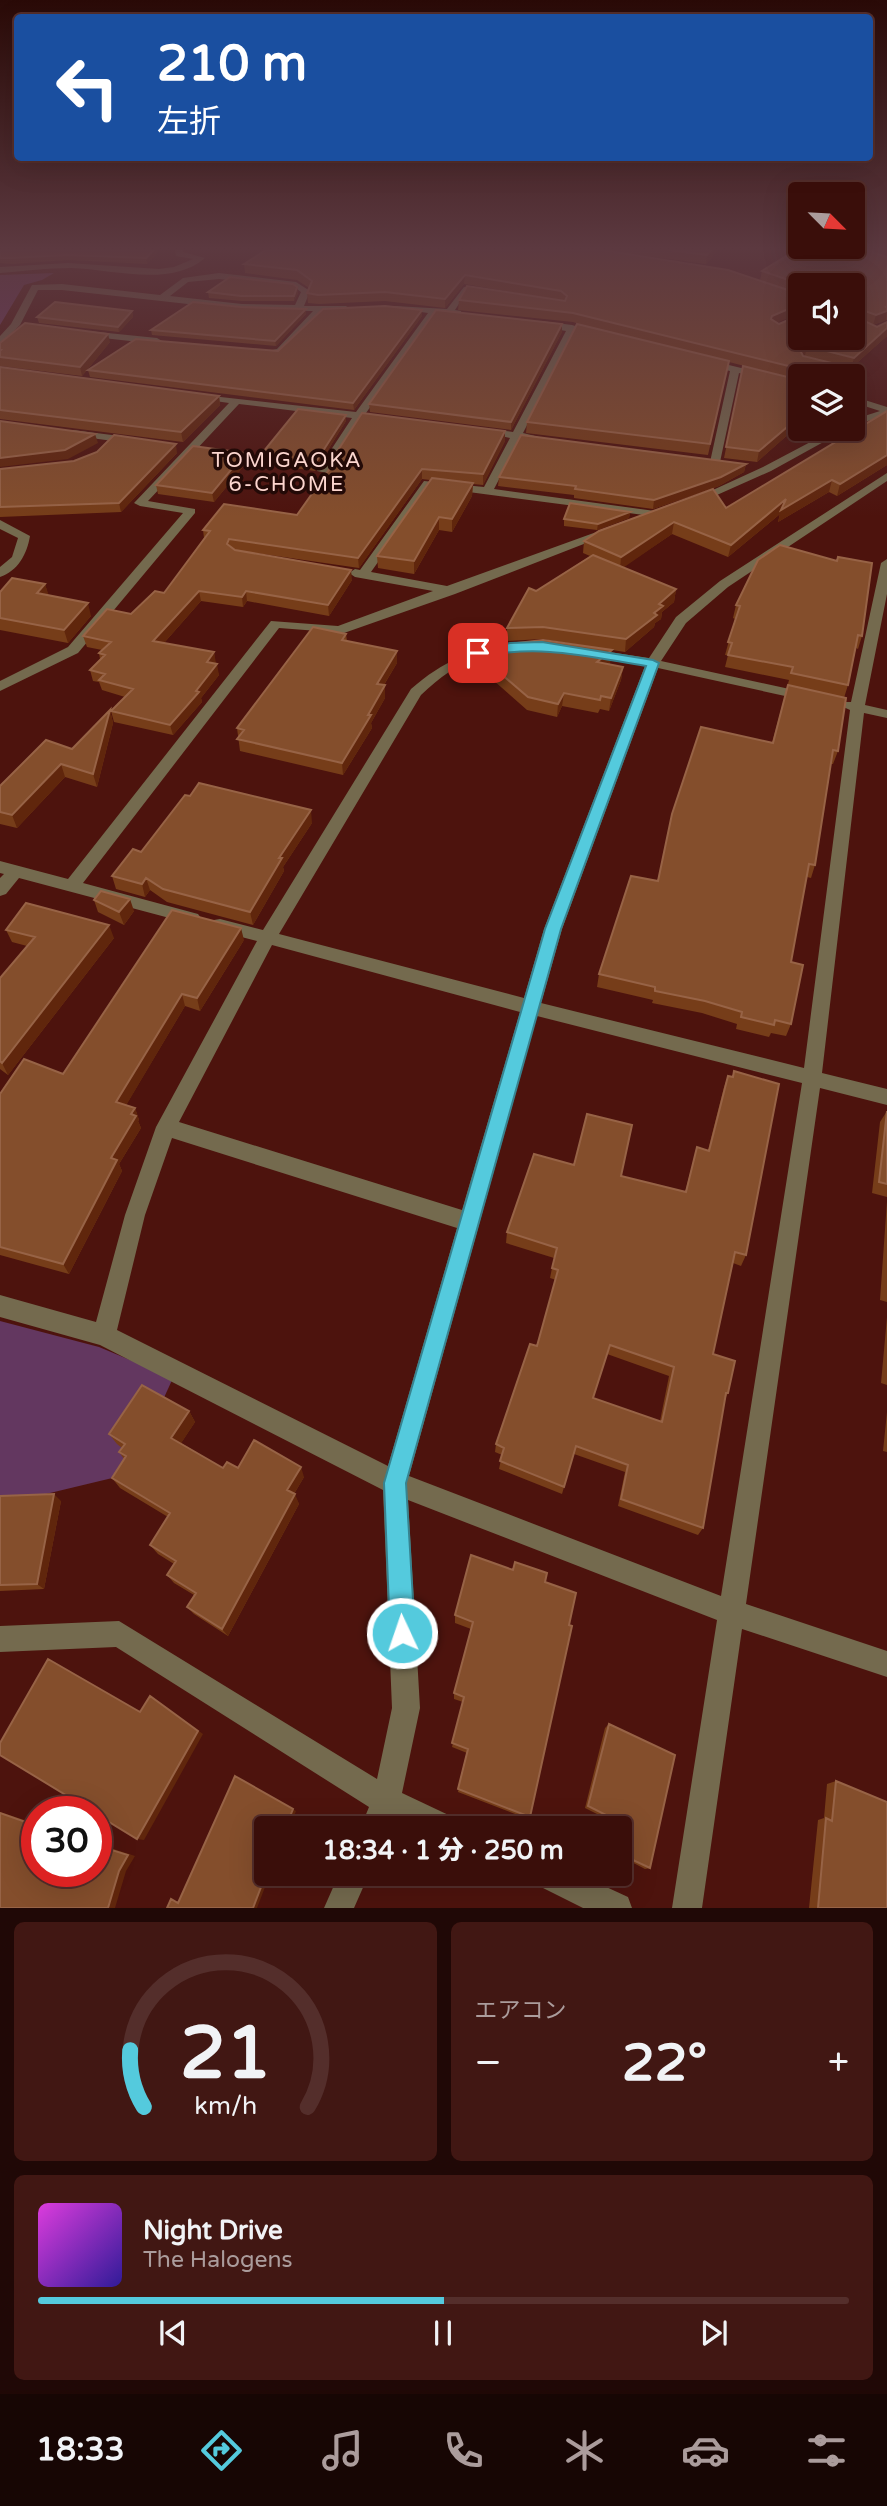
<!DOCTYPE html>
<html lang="ja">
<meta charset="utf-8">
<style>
:root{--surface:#3a0e0a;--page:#411713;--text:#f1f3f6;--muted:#ab9c9c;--line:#542e2b;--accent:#54cadd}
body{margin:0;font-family:"Varela Round","Noto Sans JP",sans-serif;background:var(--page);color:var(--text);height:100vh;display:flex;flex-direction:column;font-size:26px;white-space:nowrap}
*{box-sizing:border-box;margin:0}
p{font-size:23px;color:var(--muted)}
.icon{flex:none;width:38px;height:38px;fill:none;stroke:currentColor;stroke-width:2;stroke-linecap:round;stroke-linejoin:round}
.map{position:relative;height:1908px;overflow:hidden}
.sheet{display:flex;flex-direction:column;gap:14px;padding:14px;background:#200806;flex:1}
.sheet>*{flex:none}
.banner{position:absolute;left:14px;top:14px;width:859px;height:147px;border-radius:7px;box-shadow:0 7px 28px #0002,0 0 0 2px var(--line);background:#1a4fa0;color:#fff;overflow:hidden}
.needle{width:46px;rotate:114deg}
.tools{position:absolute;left:788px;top:182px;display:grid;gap:14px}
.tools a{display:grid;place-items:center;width:77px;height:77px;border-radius:7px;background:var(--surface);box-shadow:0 7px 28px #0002,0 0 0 2px var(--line);font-size:35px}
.speed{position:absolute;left:21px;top:1796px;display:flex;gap:14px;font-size:35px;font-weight:700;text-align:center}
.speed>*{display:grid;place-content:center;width:91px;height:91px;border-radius:50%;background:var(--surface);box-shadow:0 7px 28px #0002,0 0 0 2px var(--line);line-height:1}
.speed .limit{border:10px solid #d22;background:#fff;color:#111}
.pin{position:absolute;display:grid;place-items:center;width:60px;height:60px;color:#fff;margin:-30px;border-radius:14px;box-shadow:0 4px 10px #0006}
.me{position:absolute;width:77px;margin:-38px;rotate:357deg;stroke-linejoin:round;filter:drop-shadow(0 0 5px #0008)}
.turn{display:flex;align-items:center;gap:24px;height:147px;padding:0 28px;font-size:32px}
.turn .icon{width:91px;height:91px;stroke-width:2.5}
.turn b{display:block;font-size:49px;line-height:60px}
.big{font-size:52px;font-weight:800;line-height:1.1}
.sheet .tile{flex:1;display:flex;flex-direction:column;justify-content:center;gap:10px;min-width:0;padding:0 24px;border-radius:10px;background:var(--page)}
.sheet .dial{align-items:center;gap:0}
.dial svg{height:182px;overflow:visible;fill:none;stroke:var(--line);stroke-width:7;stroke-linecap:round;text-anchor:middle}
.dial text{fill:var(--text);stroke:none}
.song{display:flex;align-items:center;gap:21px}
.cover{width:84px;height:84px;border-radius:10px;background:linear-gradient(135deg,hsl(300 70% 55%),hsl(250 70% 35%))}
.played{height:7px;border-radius:4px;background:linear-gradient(90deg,var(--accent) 50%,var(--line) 50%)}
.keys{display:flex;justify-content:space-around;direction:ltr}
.heat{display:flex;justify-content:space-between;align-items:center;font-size:38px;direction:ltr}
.sheet .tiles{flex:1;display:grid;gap:14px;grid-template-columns:1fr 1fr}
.tile:last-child{grid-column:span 2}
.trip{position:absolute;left:254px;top:1816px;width:378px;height:70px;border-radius:7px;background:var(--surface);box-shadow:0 7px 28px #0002,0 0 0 2px var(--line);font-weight:800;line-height:70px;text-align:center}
.menu{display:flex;height:112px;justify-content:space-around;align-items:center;background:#170604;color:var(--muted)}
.menu .icon{width:49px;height:49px}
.menu .current{color:var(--accent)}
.menu b{font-size:32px;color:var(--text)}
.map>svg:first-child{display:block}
.green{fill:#633760}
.forest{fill:#6e3c6b}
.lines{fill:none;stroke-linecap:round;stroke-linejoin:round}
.minor{fill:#746a4e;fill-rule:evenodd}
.wall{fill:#763d19;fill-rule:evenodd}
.shaded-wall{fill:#60260c}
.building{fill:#844e2c;stroke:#976346;stroke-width:2;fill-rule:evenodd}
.route{fill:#54cadd;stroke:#378390;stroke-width:2}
.labels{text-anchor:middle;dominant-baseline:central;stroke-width:7;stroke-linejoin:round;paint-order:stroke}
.far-neighbourhood-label{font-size:21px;letter-spacing:2px;fill:#fcd6cf;stroke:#230a07}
</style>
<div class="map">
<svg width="887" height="1908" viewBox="0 0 887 1908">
<rect width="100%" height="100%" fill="#4d130d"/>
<path class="green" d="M0,1321L99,1347L173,1378L129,1474L0,1505Z"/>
<path class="forest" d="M54,273L42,280L24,285L0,325V275Z"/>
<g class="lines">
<path class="minor" d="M175,250H183V252L205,258C170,288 113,269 71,268C48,268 24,271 0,273V267L68,263L159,269L174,267L193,259L176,256Z
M219,273L296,282L310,291L304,306H346L350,309L346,312L323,311L279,355L267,351L277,349L313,311L242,310L62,290H38L20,325L0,345V336L11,324L32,285L62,284L160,295L183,278ZM219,279L294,287L301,292L295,305L242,304L170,296L188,282Z
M464,287L490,293L486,296L466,293L455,310L461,311V315L436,314L366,413L387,418L382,421L362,419L327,473L317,471L352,418L239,404L148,501L195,509V513L78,653L0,691V681L68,647L183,513L140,506L134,503L229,403L194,398V394L356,412L428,313L394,308L395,306L447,309Z
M541,321L572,325L601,334L596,337L574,333L523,433L547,439L542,442L520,439L494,489L655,511L659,513V517L431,487L371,572L447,586L602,530L612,533L455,594L344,633L279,628L83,883L198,914L201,918L198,922L192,924L19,878L6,894L0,896V878L4,874L0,873V861L68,879L271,621L338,626L433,591L355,577L349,573L355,569L360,570L424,481L484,487L510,438L478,431L483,428L513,432L566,331L538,326L536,324Z
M88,331L157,338L162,341L157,344L85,336L83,334Z
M704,359L800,382V388L739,373L720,462L715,465L710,462L730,371L701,364L699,362Z
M821,363L853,371L855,373L850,376L818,368V364Z
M852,396L887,407V415L852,426V420L880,411L852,402Z
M835,429H847L771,471L699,503L689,501L763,467Z
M73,430L135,438L140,441L135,444L69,435V431Z
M887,473V481L728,587L686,623L661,661L808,693L815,697L808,701L658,668L562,929L541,1003L804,1068L850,710L839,705L841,702H851L881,563L887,559V594L865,705L887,710V718L864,713L822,1073L887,1089V1105L820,1088L746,1604L887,1651V1677L742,1629L702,1908H672L717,1620L408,1500L420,1708L402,1793L457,1819L461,1829H414L393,1819L389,1829H360L369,1807L116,1647L0,1652V1626L119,1621L377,1779L392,1708L383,1490L100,1345L0,1317V1295L96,1322L125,1215L156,1127L257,941L214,930L211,925L214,920L220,919L263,930L411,689C446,658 474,650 519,642L526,646C515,655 496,652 483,656C458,663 439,678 421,695L279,934L524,998L544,929L645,666L589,657L582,653L589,649L649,658L676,617L720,581ZM272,945L520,1012L462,1210L179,1122ZM537,1016L802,1083L721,1596L409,1476ZM172,1138L457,1228L388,1466L117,1330L145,1215Z
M0,520L30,536C27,554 18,571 0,577V567L12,557L18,538L0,529Z
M339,1874H369L354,1908H324Z
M530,1874H578L628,1897L632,1908H583L535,1884Z"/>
</g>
<path class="wall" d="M0,250H160L147,264L68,260L12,264L0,263Z
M266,250H717L706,264L610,251L800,294V313L777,322L779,324L800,315L852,285H800V294L760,280L762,271L796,250H887V320H886L873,325L877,327L887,322V336L851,368L805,356L842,376H800V424L757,462L724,458L743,366L799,380L729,362L708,455L526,433L527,422L585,326L573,322L458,310L459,300L540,297L464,284L445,308L385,301L319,304L308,303L307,293L309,288L297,280L245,273L244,264Z
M297,287L298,293L294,301H242L209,298L208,292Z
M306,309V314L276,346L152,335L151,330Z
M132,311L133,317L119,332L39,323L37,317Z
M422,316L354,410L90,377L88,370L278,351Z
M562,332L511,430L370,412L369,404Z
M110,342L82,376L0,366V343Z
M0,367L219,396L220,405L183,442L0,419Z
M887,411V465L837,496L829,492L778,522L780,514L728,557L672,534L623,567L676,589L674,602L662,612L661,619L655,623L654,627L625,652L542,639L507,641V628L536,591L590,556L583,553L584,541L726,508Z
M346,415V421L315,471L259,463V457Z
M505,431V441L483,485L473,484L472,496L452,532L439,530L414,574L378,568L377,556L430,480L422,479L359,568L235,550L352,580L329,616L247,601L243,607L201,601L164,643L214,652L215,664L219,675L201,698L202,702L173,735L114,722L111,711L125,697L102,690L99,682L93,681L90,670L100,659L99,653L102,650L87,647L83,636L131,614L164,593L204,538L203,530L297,515L329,470V464Z
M177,453L121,512L0,517V469Z
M247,462L214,502L158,494L156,485Z
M746,464L744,472L719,486L653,509L574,498V495L498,486L499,477Z
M630,512L629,518L597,530L564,526V519Z
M45,584L48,595L91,616L68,643L0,630V592Z
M736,605L862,636L858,649L856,648L848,685L844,698L838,751L833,764H831L815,865L811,878L807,877L791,962V1024L786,1036L771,1033L769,1037L736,1029L737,1024L702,1013L652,1003L653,1000L597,987L599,974L658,881L772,743L789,680L725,667L728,655H725L735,619L733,618Z
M346,634L347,641L397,663L384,685L385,698L371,723L372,728L343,775L240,751L237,728Z
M612,650L610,663L609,665L623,667L621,680L609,711L600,709L598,713L562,706L557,717L527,710L493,680V674L489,673L490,660Z
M110,710L113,723L97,787L65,777L17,828L0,824V786L72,749Z
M312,823L283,867L284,871L253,925L167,902L150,890L145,897L116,889L112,876L141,852Z
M94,900L134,911L124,925L98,912Z
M6,930L114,938L8,1075L0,1069V978L27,946L12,942Z
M244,940L200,1011L185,1006L126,1105L135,1108L139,1120L138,1121L141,1128L119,1164L122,1171L69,1274L0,1255V1094L63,1074Z
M734,1071L746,1255L741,1266L733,1263L713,1354L728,1393L725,1399L703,1528L698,1535L618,1506L625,1472L574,1454L562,1494L499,1469L502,1455L495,1452L496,1444L537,1346L556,1280L550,1278L554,1258L506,1243L507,1232L574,1165L685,1192L697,1147L708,1150L724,1087L728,1076L732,1077ZM607,1354L669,1376L660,1421L593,1398Z
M887,1111V1197L872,1193L880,1122Z
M887,1201V1302L880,1300Z
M887,1317V1385L881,1383Z
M189,1411L195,1422L181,1443L223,1468H238L304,1477L294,1494L299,1504L228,1636L194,1614L187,1607L194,1595L174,1583L167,1575L174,1564L158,1554L150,1545L168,1517L120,1488L112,1478L124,1459L119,1452L122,1448L117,1444L109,1434Z
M887,1412V1452L883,1451Z
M0,1496L61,1501L44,1589L0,1591Z
M545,1582L530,1817L528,1819L458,1792L467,1753L452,1747L463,1702L454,1699V1693L471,1629L455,1623V1615Z
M609,1724L650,1868L645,1869L620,1856V1835L621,1826L585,1808L605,1728Z
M836,1781L887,1908H809L818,1820L824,1818L827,1784Z"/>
<path class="shaded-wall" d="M154,250H160L147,264L146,258Z
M711,250H717L706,264L707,255Z
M465,275L464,284L445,308V299Z
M297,287L298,293L294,301V296Z
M800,304L799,313L770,326L768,329L772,316Z
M887,306L886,320L873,325L876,315Z
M306,309V314L276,346L275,341Z
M422,310V316L354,410L353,403Z
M132,311L133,317L119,332L118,327Z
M562,324V332L511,430V422Z
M887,328V336L851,368L854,358Z
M108,334L110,342L82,376L80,367Z
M807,346L805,356L798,360L800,350Z
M844,366L842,376H833Z
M219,396L220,405L183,442L181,432Z
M346,415V421L315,471L314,465Z
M800,416V424L757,462L759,451Z
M505,431V441L483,485V474Z
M95,434L98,443L68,459L0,467V458Z
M176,444L177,453L121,512L119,503Z
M245,453L247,462L214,502L212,493Z
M887,455V465L837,496L840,484Z
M746,464L744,472L719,486L653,509L654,500Z
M422,469V479L359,568L358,558Z
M832,480L829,492L778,522L780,514L728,557L731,545L786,499Z
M473,483L472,496L452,532V519Z
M630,512L629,518L597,530L598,524Z
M439,517V530L414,574V561Z
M674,522L672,534L620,570L621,557Z
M351,570L352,580L329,616L328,605Z
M45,584L49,596L37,593Z
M676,589L674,602L662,612L661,619L655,623L654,627L625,652L626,639L654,613L659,604Z
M199,591L201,601L156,652L153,641Z
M246,591L247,601L243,607L242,597Z
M88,603L91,616L68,643L64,630Z
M612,650L610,663L596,675L597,662Z
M397,651V663L377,696V684Z
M214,652L216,663L209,673L207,662Z
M217,664L219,675L201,698L202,702L173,735L170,725Z
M623,667L621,680L609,711L611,698Z
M385,685V698L371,723L372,728L343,775L342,763Z
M564,693L562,706L557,717L558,704Z
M110,710L113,723L97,787L93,774Z
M61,764L65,777L17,828L12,815Z
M311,810L312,823L283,867L284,871L253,925L250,912L279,858Z
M146,878L150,890L145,897L142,884Z
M130,899L134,911L124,925L119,912Z
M109,925L114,938L8,1075L2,1063Z
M241,928L244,940L200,1011L197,998Z
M182,994L185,1006L121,1114L116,1102Z
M135,1108L139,1120L138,1121L141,1128L119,1164L122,1171L69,1274L63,1264L111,1158Z
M189,1411L195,1422L178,1448L171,1438Z
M301,1467L304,1477L291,1499L287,1490Z
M54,1494L61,1501L44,1589L37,1584Z
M295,1494L299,1504L228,1636L222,1629Z
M156,1700L203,1734L144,1840L137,1839Z
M239,1779L296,1811L289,1829H285Z
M0,1812L37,1824V1826L0,1813Z
M96,1843L135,1856L126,1871L115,1908H108Z
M266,1874H270L257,1908H253Z"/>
<path class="building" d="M0,250H154L146,258L67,255L11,258H0Z
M266,250H602L728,270L800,294V304L772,316L771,319L779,324L800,315V338H852V315L877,327L887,322V328L854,358L807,346L800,350L803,356L844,366L833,376H805V370L573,313L459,300L467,286L565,301L567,296L561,291L465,275L445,299L385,292L318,295L307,293L312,281L297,270L244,264Z
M669,250H711L707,255Z
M796,250H866L887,257V306L885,307H887V311L876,315L854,307L852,314V285H803L762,271Z
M230,277L293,284L297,287L294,296H241L208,292Z
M55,302L132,311L118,327L37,317Z
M193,302L241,307L306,309L275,341L151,330Z
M385,306L422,310L353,403L88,370L136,339L278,351L323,309Z
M436,310L562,324L511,422L369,404Z
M25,323L108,334L80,367L0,357V351L1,350H0V343Z
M577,324L729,361L710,444L527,422Z
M743,366L800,380V416L759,451L726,447Z
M0,367L219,396L181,432L0,410Z
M298,409L346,415L314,465L259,457Z
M887,411V455L840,484L832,480L781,510L786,499L731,545L674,522L621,557L584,541L599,531L713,489L726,508Z
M362,413L505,431L483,474L422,469L358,558L229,539L227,544L235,550L351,570L328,605L246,591L242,597L199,591L153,641L214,652L207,662L217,664L196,691L199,692L170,725L111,711L133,689L99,680L105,674L90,670L105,655L99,653L111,642L83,636L107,609L131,614L155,591L164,593L210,531L203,530L224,504L297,515L333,464H329Z
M0,421L95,434L65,450L0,458Z
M114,435L176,444L119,503L0,507V469L74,461L97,452Z
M521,435L746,464L721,477L654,500L575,489L576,486L499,477Z
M193,446L245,453L212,493L156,485Z
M432,478L473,483L452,519L439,517L414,561L377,556Z
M570,503L630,512L598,524L564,519Z
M780,545L837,561L838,557L872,563L862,636L858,635L848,685L791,673L793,667L728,655L732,643L728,642L740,606L736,605L758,560Z
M593,555L676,589L659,604L663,606L654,613L657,615L626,639L543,627L507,628L529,588L536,591Z
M12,578L45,584L37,593L88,603L64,630L0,618V592Z
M313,627L346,634L342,640L397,651L377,684L385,685L368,715H371L342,763L237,739L244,730L237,728Z
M543,640L612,650L597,662L623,667L611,698L601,696L600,700L564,693L558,704L528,697L493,667L496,662L490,660L498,645Z
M788,685L846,698L838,751L833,750L815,865L809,864L791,962L803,965L791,1024L775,1020L774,1025L741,1017L742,1012L705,1001L655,991V987L599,974L631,876L658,881L672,814L701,727L773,743Z
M110,710L93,774L61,764L12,815L0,812V786L46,740L72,749Z
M199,783L311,810L279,858H282L250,912L163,889L146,878L142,884L112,876L133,849L141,852L185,795L190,796Z
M101,891L130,899L119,912L94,900Z
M26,903L109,925L2,1063L0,1061V978L35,937L6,930Z
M172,910L241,928L197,998L182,994L116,1102L135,1108L131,1114L136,1116L111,1158L117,1160L63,1264L0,1247V1094L24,1059L63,1074Z
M734,1071L779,1084L746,1255L735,1252L713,1354L735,1361L728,1393H726L703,1528L621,1499L628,1465L576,1446L564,1487L500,1461L504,1448L496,1444L530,1344L537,1346L558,1270L552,1268L557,1248L507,1232L534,1154L574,1165L587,1114L632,1125L621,1176L686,1192L697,1147L709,1151L728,1076L733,1077ZM610,1345L674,1367L662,1422L593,1398Z
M887,1111V1184L879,1182Z
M142,1385L189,1411L171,1438L223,1468L227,1462L238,1468L254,1440L301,1467L287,1490L295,1494L222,1629L187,1607L196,1593L167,1575L176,1561L150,1545L170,1513L112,1478L126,1456L119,1452L125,1444L109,1434Z
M54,1494L37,1584L0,1585V1496Z
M471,1555L513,1570L515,1562L547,1573L545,1582L576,1593L569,1625L572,1626L530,1817L458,1789L468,1749L452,1743L464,1697L454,1693L473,1622L455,1615Z
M48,1659L140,1712L150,1696L198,1731L137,1839L96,1814V1811H92L0,1755V1743Z
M609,1724L675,1755L650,1868L620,1854L626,1825L588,1806Z
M235,1776L293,1809L285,1829H266V1874L253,1908H167L171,1899L178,1903Z
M836,1781L887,1802V1908H818L826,1818L832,1821Z
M0,1813L37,1826V1871H96V1845L128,1855L119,1871L108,1908H0Z"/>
<linearGradient id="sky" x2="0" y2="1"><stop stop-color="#2a0a07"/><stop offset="0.48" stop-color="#5c3940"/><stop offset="1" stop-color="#5c3940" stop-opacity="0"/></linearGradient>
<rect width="887" height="517" fill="url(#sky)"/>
<path class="route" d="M542,642L653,660L659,663L561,929L406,1483L415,1633L411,1641L402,1645L394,1641L390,1633L384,1483L545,929L646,666C584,656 540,644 478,657L472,653L510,643Z"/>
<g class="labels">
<g class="far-neighbourhood-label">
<text x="287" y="460">TOMIGAOKA<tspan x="287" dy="24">6-CHOME</tspan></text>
</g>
</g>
</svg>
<div class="tools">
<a><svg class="needle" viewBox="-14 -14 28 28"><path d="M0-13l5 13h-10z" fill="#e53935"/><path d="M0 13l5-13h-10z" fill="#ab9c9c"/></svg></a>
<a><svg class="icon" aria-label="sound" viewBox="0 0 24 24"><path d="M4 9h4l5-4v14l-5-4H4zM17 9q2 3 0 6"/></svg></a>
<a><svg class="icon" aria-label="layers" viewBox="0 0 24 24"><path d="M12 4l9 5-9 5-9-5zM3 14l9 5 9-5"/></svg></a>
</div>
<div class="speed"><div class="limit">30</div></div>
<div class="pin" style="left:478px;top:653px;background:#d93025"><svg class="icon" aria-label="arrive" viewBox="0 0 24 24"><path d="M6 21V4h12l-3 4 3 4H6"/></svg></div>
<svg class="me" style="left:402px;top:1633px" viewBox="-20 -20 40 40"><circle r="17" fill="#54cadd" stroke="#fff" stroke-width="3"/><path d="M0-11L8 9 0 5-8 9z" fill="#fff"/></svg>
<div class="trip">18:34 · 1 分 · 250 m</div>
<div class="banner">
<div class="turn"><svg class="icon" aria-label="left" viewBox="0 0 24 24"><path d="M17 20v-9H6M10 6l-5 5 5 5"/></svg><div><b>210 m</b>左折</div></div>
</div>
</div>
<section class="sheet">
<div class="tiles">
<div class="tile dial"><svg viewBox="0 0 100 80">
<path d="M14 69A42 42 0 1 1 86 69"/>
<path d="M14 69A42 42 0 0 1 8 44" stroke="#54cadd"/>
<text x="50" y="56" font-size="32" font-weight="700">21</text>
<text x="50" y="72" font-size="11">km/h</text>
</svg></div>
<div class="tile"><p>エアコン</p>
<div class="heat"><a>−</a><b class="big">22°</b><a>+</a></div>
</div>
<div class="tile">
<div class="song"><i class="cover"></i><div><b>Night Drive</b><p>The Halogens</p></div></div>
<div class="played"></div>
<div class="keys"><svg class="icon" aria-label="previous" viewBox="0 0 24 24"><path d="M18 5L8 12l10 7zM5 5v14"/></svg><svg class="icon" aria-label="pause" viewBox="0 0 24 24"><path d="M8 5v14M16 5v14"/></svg><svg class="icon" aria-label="next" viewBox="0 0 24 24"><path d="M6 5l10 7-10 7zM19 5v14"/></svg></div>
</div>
</div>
</section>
<nav class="menu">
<b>18:33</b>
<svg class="icon current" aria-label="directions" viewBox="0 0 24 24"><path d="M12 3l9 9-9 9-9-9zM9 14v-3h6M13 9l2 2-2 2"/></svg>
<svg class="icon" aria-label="music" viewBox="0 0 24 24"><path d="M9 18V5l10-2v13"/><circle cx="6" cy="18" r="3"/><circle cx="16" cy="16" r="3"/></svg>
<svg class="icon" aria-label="phone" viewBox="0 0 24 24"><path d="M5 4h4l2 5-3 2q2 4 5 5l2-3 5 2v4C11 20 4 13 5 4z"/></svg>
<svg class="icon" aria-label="climate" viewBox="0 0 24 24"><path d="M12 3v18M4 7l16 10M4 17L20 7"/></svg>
<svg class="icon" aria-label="car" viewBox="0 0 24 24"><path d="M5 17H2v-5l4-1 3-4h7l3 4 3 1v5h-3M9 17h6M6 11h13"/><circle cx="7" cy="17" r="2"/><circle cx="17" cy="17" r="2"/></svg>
<svg class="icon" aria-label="filters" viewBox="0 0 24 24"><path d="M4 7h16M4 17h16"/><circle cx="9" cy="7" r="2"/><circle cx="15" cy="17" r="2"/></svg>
</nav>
